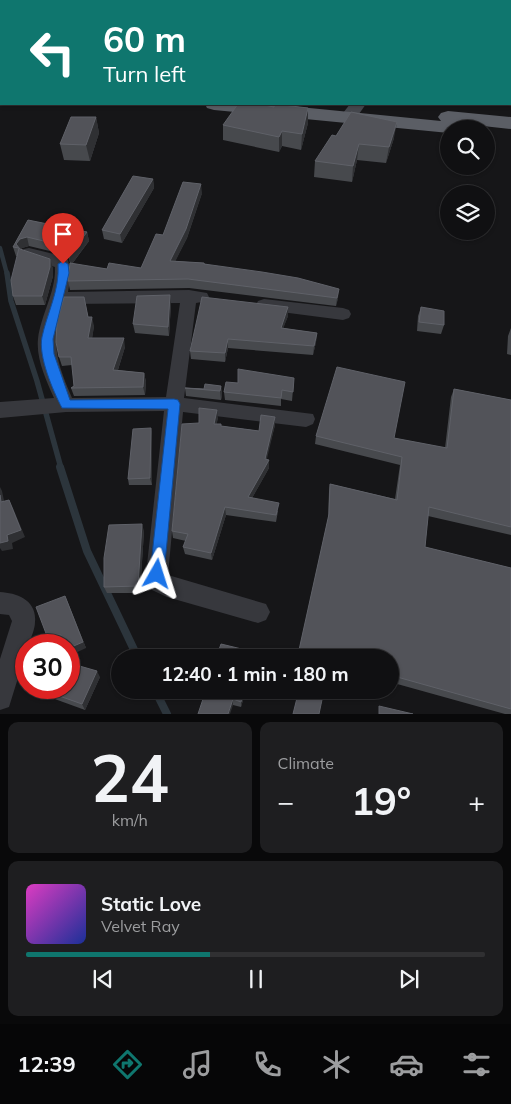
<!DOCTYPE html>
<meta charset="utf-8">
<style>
:root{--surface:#101012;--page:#1e1e20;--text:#f1f3f6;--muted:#9c9d9f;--line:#303032;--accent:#0f766e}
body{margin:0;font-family:Mulish,sans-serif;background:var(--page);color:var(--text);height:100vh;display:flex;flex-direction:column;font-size:19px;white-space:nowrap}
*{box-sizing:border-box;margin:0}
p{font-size:16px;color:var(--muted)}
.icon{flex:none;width:28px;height:28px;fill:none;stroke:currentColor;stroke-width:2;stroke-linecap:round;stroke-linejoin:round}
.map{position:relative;height:714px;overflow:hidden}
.details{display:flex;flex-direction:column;gap:8px;padding:8px;background:#09090a;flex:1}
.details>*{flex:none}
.top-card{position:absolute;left:0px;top:0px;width:511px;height:105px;box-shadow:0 1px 4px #0004,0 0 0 1px var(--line);background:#0f766e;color:#fff;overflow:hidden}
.controls{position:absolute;left:440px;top:120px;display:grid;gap:10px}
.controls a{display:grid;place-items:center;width:55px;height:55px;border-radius:50%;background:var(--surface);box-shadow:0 1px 4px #0004,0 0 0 1px var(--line);font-size:25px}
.speed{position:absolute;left:15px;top:634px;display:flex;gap:10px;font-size:25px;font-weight:700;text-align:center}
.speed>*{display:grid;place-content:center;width:65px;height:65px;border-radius:50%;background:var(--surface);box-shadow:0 1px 4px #0004,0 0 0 1px var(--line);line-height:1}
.speed .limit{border:8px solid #d22;background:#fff;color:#111}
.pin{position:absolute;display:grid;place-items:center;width:42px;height:42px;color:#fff;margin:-51px -21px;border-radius:50% 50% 50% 0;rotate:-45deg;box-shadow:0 0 5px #0007}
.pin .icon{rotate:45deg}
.me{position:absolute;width:55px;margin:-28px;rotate:6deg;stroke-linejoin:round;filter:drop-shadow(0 0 4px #0008)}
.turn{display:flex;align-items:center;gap:18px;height:105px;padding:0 20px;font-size:22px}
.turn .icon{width:65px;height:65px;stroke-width:2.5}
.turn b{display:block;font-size:35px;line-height:42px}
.big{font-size:38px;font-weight:700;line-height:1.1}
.details .tile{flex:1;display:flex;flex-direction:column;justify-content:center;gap:8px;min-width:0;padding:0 18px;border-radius:10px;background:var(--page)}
.details .dial{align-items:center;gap:0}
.dial b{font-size:65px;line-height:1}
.song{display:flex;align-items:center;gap:15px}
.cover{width:60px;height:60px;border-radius:8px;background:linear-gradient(135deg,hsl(310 70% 55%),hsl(230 70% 35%))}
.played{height:5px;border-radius:2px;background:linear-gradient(90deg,var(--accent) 40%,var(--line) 40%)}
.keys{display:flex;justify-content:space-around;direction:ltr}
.heat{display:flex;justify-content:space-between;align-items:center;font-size:28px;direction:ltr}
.details .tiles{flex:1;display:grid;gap:8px;grid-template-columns:1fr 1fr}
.tile:last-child{grid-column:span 2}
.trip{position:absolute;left:111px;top:649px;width:288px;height:50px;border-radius:25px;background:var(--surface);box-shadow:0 1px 4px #0004,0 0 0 1px var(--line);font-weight:700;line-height:50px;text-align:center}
.tab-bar{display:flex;height:80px;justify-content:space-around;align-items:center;background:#060607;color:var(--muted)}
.tab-bar .icon{width:35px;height:35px}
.tab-bar .on{color:var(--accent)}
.tab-bar b{font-size:22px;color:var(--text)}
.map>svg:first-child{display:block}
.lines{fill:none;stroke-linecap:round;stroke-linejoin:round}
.stream-far2{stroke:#2c353c;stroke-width:4.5}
.stream-far1{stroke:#2c353c;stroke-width:5.5}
.stream{stroke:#2c353c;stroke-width:8}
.minor{fill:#37383d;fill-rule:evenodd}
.secondary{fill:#45474d;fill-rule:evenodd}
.trunk{fill:#5b5e65;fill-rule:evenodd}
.wall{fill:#47494d}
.shaded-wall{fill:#2f3033}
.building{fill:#525359;stroke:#5f6168}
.route{fill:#1a73e8;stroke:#114b97}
</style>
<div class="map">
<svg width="511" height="714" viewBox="0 0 511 714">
<rect width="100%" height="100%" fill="#161618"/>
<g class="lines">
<path class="stream-far2" d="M0,248L7,274"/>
<path class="stream-far1" d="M7,273L11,301L37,381L61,468"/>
<path class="stream" d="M60,467L87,551L138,658
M155,690L167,714"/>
<path class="minor" d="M250,0H262L263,1H251Z
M29,248L58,255L68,260L71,274L68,292L189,290L207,293L209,297L207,301L196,303L184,398L313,414L315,419L313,424L306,427L183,412L168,575L266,604L270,612L266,620L258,623L167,597L152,590L146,574L164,411L66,412L0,418V402L54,398C46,380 36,359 38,339C41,314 56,292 55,267L24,257L21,253L24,249ZM180,303L166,397L72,398C55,358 51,345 65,304Z
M264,299L343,308L349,310L351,314L349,318L343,320L258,309L256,305L258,301Z
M0,592C17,593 37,600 35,622C35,629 31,638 28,645H26V652L9,707L0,710V659L12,621L9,615L0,614Z"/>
<path class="secondary" d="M350,104H366L354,121H342L340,117Z"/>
<path class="trunk" d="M0,75H1V85H0Z
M205,104H269L441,121L438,117L441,113L448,111L511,117V129L474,125L477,129H449V133L214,110L207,108Z"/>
</g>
<path class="wall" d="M109,0H161L159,1H109Z
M510,63H511V94H510Z
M96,117L99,133L90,161L64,160L60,144Z
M308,123L301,150L282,146L279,152L223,140V125Z
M336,136L394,138L386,163L357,160L352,182L314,177L315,161Z
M153,179L154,188L122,243L104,239L102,230Z
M202,193L187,238L175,261L204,263L205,264L338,298L336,306L189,288L70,290L68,281L70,263L69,258L58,253L29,246L22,248L21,250L53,268V276L45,305H16L13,296L17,256H16L13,247L28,220L87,232L89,241L72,264L107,269L141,268L163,235Z
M171,304L169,336L135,333L133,324Z
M86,306L88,317L94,326L92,338L125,347L118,370L144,373L146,382L145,395L74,396L71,388L74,386L72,365L62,366L59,357Z
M421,307L444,325L441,334L417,331L418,316Z
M288,316L283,328L317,333L316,342L313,355L228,348L225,362L191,359L190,351Z
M511,328V355L507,354L508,336Z
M294,378L292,401L281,399V406L225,400L224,392L238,383Z
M221,386L222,395L221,400L186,396L185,388L204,389Z
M454,389L511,400V535L428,516L425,547L511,568V714H505L390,682V658H305L298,656L328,519L329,491L330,484L395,499L400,465L315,444L316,436L394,438L445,448L451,397Z
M218,418L216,424H221V426L259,431L275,425L266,459L269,468L252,498L278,511L276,522L226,515L212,560L185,554L183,547L186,541L173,538L172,531L199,423Z
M151,428L152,435V485H129L128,479Z
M144,531L140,593H107L104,587Z
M65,596L68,603L86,648L59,641L51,642L47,636Z
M100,677L85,710L52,698L48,692Z
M246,690L241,707L233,705L198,714Z"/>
<path class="shaded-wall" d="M138,0H161L159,1H138Z
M224,0H231V1H221Z
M308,108V123L301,150L302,134Z
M96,117L99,133L90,161L86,145Z
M397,122L394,138L386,163L389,147Z
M282,131V146L279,152V137Z
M359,144L357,160L352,182L353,166Z
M153,179L154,188L122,243L120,234Z
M201,184L202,193L187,238L171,270L170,261Z
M87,232L89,241L71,265L69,256Z
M27,237L29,246L22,248L20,252L16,244L20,239Z
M50,259L53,268V276L45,305L42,296Z
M339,289L338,298L336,306L337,298Z
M170,295L171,304L169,336L168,327Z
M288,307V316L280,337L281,328Z
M92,317L94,326L91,346L88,338Z
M317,333L316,342L313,355L314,346Z
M124,338L125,347L115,379L113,370Z
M228,339V348L225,362V353Z
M144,373L146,382L145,395L143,387Z
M221,386L222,395L221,400L220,391Z
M217,410L218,418L215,432L214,424Z
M275,417V425L265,467V459Z
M151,428L152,435V485L150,478Z
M269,460V468L248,505V497Z
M0,487L2,491L6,510L1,502L0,495Z
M9,500L13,508L25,537L12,543L13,549L2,551L0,548V543L7,535Z
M225,507L226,515L212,560L211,553Z
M142,524L144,531L140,593L138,586Z
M65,596L68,603L86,648L69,656Z
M97,671L100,677L85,710L82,704Z
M244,690H246L241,707V702Z
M233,699V705L230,714H228Z"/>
<path class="building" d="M186,0H224L221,1H183Z
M510,63H511V81H510Z
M238,104H260L274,107L275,104L308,108L302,134L282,131L279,137L223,125Z
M351,112L397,122L389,147L359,144L353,166L315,161L332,135L336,136Z
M71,117H96L86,145L60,144Z
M133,176L153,179L120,234L102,230Z
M183,182L201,184L186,229L170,261L204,263V264L262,272L298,278L339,289L337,298L188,279L68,281L70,263L107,269L109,263L141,268L156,234L163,235Z
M28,220L87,232L69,256L66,249L56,244L27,237L20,239L16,244L20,249L50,259V267L42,296H13L11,280L19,248L13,247Z
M170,295L168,327L133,324L137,296Z
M64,297H84L88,317H92L88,338H124L113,370L144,373L143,387L71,388L74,386L71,357H59L56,342L57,322Z
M202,297L288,307L281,328L317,333L314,346L228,339L225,353L190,351Z
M421,307L444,311V325L419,322Z
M337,367L405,382L394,438L447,448L454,389L511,400V527L429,507L425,547L511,568V709L390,675V658H306L307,652L299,650L329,514L330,484L397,500L402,457L316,436Z
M238,369L294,378L293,392L282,390L281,398L224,392L226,382L238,383Z
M205,384L221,386L220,391L185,388L204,389Z
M199,408L217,410L214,424H221V426L259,431L261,415L275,417L265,459L269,460L248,497L279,503L276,515L225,507L211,553L183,547L188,534L172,531L182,424L199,423Z
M151,428L150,478L128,479L133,429Z
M0,495L1,502L9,500L21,530L7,535L8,541L0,543Z
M142,524L138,586L104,587V558L109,525Z
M65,596L83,642L69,648V645H58L61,635L47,636L36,607Z
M221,644L254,652L252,658H216Z
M69,663L97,671L82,704L48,692L49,688H69Z
M206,690H244L241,702L233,699L228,714H198Z
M299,690H324L319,714H293Z
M379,706L413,714H379Z"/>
<path class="route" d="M63,261L68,264L69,273L53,339L54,354L70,400L174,399L178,400L180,404L164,574L162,579L157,581L152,579L150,574L168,409L62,408C53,391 38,356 42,337C47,313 60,290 58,264Z"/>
</svg>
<div class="controls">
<a><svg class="icon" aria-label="search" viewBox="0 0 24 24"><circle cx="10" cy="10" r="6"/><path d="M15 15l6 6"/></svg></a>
<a><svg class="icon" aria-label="layers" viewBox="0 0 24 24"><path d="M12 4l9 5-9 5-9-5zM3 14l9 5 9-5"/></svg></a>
</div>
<div class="speed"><div class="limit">30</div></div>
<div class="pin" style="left:63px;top:264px;background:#d93025"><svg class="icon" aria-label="arrive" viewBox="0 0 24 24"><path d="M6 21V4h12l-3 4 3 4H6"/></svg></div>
<svg class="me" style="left:157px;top:574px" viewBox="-20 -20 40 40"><path d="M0-17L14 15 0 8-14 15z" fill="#1a73e8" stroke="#fff" stroke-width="4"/></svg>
<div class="trip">12:40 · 1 min · 180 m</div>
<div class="top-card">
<div class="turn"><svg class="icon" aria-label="left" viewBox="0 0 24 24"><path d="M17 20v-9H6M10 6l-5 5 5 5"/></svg><div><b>60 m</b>Turn left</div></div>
</div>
</div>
<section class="details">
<div class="tiles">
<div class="tile dial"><b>24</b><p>km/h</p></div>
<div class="tile"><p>Climate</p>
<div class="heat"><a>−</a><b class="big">19°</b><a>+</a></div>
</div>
<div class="tile">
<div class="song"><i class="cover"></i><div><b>Static Love</b><p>Velvet Ray</p></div></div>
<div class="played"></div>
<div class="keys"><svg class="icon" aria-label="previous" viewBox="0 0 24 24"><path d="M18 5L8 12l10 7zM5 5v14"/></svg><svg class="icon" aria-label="pause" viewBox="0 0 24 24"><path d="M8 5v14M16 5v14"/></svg><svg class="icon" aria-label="next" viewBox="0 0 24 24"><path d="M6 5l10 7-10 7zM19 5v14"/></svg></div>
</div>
</div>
</section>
<nav class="tab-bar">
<b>12:39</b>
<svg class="icon on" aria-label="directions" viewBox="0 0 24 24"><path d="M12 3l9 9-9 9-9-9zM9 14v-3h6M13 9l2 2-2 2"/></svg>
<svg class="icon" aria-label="music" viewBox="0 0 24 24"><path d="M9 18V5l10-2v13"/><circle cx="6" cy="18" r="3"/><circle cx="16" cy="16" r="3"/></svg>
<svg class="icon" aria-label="phone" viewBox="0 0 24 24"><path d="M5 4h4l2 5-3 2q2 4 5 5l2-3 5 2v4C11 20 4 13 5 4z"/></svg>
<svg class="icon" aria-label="climate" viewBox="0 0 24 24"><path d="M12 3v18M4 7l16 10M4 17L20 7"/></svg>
<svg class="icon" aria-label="car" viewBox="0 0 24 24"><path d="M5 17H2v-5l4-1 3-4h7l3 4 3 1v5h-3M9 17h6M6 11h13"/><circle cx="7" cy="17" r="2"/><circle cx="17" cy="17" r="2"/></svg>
<svg class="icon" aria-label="filters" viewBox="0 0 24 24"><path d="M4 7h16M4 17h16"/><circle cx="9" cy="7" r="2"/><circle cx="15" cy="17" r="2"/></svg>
</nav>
